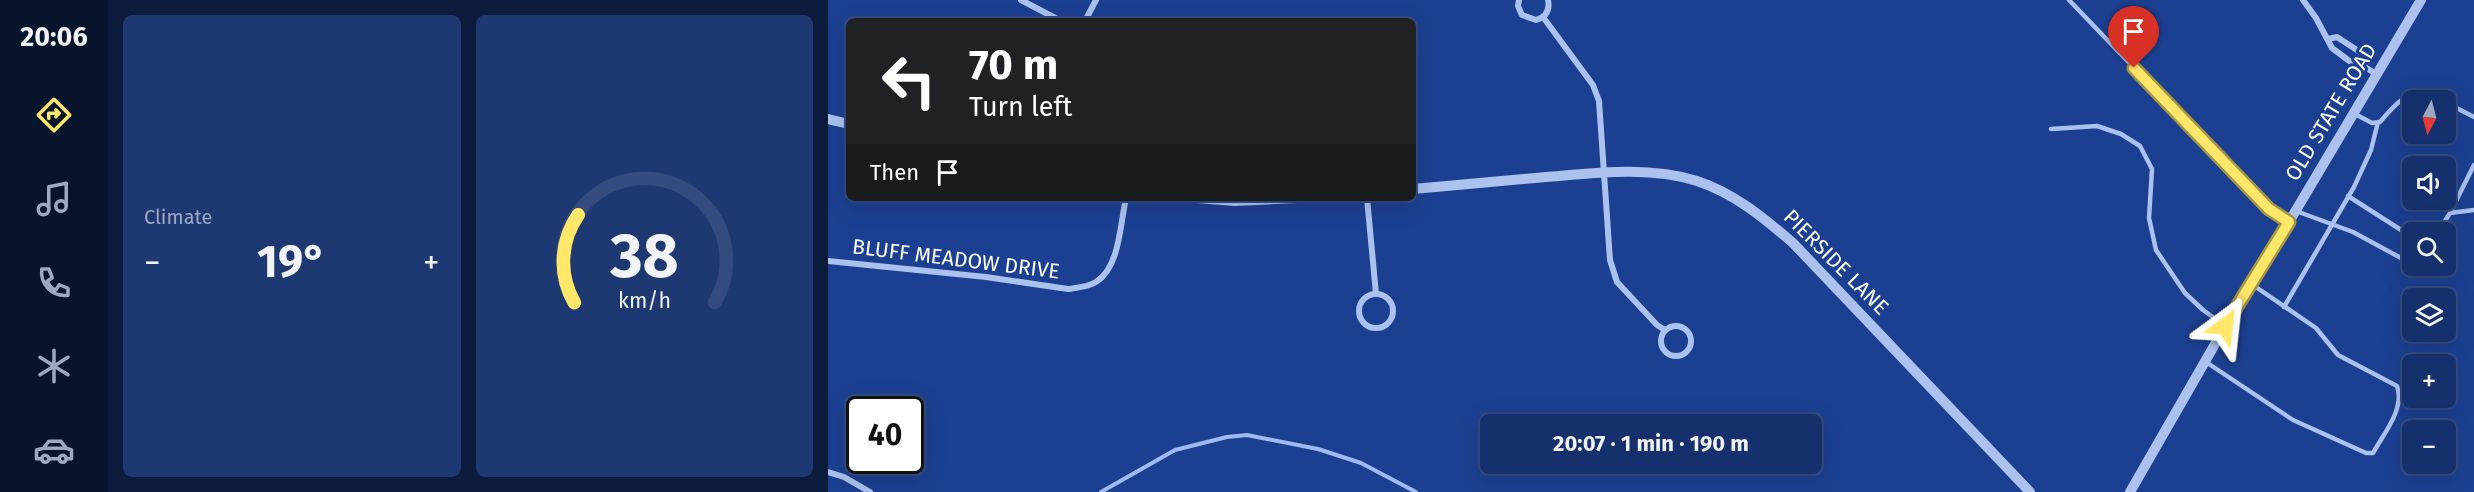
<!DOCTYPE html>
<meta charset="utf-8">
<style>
:root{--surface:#15306d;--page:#1e3872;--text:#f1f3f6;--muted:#9da9c2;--line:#344b80;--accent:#ffe769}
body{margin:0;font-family:"Fira Sans",sans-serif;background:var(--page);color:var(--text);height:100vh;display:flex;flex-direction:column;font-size:22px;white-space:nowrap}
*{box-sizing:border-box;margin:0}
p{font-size:20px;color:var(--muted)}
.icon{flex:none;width:33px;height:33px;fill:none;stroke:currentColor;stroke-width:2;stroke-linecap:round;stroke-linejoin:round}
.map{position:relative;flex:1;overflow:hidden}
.sheet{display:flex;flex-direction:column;gap:15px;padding:15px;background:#0c1a3c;width:720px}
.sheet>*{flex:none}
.hud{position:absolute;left:18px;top:18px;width:570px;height:183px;border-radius:9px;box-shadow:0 6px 24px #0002,0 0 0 2px var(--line);background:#202124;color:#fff;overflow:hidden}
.needle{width:39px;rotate:187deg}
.buttons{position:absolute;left:1574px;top:90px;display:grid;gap:12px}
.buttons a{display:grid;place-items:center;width:54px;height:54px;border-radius:9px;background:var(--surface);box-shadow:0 6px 24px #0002,0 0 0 2px var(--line);font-size:30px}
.speed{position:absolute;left:18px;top:396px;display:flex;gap:12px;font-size:30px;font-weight:700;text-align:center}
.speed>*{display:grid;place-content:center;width:78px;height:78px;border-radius:50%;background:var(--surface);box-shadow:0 6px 24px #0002,0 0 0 2px var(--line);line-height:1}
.speed .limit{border:3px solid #111;border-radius:9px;background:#fff;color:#111}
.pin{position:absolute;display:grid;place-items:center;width:51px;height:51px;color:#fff;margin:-62px -26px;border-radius:50% 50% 50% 0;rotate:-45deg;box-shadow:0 0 6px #0007}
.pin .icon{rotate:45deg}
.me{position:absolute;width:66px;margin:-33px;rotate:30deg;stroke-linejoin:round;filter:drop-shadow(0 0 4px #0008)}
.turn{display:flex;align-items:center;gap:21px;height:126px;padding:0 24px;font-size:27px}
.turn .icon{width:78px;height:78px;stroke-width:2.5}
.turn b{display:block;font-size:42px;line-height:51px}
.then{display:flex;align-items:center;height:57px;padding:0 24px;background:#0003;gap:12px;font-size:22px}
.big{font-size:45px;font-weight:700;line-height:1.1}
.sheet .card{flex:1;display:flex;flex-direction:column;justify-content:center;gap:9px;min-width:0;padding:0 21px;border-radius:9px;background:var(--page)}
.sheet .dial{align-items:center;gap:0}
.dial svg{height:156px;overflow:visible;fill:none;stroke:var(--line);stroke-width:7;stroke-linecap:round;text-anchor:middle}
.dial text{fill:var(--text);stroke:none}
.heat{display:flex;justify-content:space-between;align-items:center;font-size:33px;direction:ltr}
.sheet .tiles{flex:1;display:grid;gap:15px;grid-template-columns:repeat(2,1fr)}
.trip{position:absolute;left:652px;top:414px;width:342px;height:60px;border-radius:9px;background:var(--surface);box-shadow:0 6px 24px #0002,0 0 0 2px var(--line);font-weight:700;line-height:60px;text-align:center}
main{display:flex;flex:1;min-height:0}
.tab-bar{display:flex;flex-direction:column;width:108px;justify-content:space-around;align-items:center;background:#08132c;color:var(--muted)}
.tab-bar .icon{width:42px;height:42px}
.tab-bar .current{color:var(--accent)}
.tab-bar b{font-size:27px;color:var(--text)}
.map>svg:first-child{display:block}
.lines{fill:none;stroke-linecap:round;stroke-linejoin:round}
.stream{stroke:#9ebaf0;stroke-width:4}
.service{stroke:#abc1ee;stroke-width:4.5}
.minor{stroke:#abc1ee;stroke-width:6}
.tertiary{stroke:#abc1ee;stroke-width:10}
.route-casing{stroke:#a69644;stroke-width:15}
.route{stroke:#ffe769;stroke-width:10}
.labels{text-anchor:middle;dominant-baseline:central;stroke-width:6;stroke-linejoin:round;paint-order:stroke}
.street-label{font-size:21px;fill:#fff;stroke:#1c4091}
</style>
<main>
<nav class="tab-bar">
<b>20:06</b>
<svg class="icon current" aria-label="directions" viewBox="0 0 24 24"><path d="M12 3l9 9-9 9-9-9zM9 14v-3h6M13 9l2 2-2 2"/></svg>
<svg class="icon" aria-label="music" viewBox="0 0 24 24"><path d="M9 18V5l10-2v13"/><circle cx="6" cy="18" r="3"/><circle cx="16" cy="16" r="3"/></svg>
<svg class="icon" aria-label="phone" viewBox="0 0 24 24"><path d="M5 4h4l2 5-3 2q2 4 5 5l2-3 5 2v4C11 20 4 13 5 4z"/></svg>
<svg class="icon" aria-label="climate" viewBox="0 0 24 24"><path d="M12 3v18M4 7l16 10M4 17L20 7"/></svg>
<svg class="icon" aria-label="car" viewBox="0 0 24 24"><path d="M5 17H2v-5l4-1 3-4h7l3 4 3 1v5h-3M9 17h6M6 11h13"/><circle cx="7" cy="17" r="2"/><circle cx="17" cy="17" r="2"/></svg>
</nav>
<section class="sheet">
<div class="tiles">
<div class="card"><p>Climate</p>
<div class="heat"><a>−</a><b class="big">19°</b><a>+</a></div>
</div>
<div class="card dial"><svg viewBox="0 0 100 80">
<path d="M14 69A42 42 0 1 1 86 69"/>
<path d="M14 69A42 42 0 0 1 16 24" stroke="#ffe769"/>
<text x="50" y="56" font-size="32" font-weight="700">38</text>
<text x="50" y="72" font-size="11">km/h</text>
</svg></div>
</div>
</section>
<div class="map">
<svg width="1646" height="492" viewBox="0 0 1646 492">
<rect width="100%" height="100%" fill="#1c4091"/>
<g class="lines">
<path class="stream" d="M273,492L347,450L399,437L419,435L490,449L533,463L588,492"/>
<path class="service" d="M1241,0L1441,209L1460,221
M1617,102L1646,117
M1525,113L1544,123L1552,122C1563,109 1578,91 1596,92C1602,93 1609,98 1614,100
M1223,129L1269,126L1293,134L1312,146L1324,169L1321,218L1328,250L1357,293L1375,310L1397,326
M1520,196L1584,237
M1468,211L1525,232L1584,264
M1622,213L1646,165
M1610,232L1622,213L1646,210
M1586,266L1593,269L1623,273
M1456,307L1526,187L1543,150L1550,122
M1378,362L1465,420L1538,453H1545C1556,433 1577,409 1569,386L1510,355L1488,328L1422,283"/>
<path class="minor" d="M193,0L233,21
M691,0L690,6L694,15L708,20C718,17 722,10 720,0
M1475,0L1488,18L1504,48L1528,66L1537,67L1548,74
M715,17L765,85L771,101L782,260L789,282L829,325L837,330
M257,21L268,0
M1500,39L1509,37L1535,54L1537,67
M539,198L548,294
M0,261L158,277L240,289C248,288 260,287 268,282C292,267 292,224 298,198
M531 311a17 17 0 1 1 34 0a17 17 0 1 1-34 0Z
M833 341a15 15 0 1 1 30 0a15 15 0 1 1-30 0Z
M0,472L16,477L42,492"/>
<path class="tertiary" d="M0,119L21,124
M585,189C629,185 674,181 718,177C767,173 821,166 869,181C906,193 936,218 965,243L1202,492
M369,198L407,201L469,198
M1302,492L1425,278L1461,222L1593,0"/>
</g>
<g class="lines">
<g class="route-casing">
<path id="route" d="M1306,68L1441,209L1461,222L1397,326"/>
</g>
<use href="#route" class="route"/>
</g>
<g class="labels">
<g class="street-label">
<text transform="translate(1503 112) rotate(-59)">OLD STATE ROAD</text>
<text transform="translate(128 259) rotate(7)">BLUFF MEADOW DRIVE</text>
<text transform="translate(1008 262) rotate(45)">PIERSIDE LANE</text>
</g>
</g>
</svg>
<div class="buttons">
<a><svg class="needle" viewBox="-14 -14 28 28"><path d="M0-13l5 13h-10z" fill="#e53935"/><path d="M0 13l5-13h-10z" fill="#9da9c2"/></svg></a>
<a><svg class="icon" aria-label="sound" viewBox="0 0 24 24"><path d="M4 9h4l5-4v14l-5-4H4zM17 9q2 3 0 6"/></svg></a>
<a><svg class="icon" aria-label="search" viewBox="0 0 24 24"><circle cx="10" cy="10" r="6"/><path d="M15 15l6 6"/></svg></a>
<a><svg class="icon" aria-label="layers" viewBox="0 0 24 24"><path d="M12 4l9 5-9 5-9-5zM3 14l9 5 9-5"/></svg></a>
<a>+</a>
<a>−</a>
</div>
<div class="speed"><div class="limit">40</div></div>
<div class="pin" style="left:1306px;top:68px;background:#d93025"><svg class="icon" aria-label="arrive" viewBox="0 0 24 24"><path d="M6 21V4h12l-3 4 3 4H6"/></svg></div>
<svg class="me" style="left:1397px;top:326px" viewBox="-20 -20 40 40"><path d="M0-17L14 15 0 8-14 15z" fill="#ffe769" stroke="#fff" stroke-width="4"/></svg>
<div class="trip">20:07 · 1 min · 190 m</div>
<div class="hud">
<div class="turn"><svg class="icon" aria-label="left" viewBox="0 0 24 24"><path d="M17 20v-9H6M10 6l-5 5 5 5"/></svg><div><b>70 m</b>Turn left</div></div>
<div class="then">Then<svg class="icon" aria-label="arrive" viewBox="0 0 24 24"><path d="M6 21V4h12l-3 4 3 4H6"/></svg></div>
</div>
</div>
</main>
